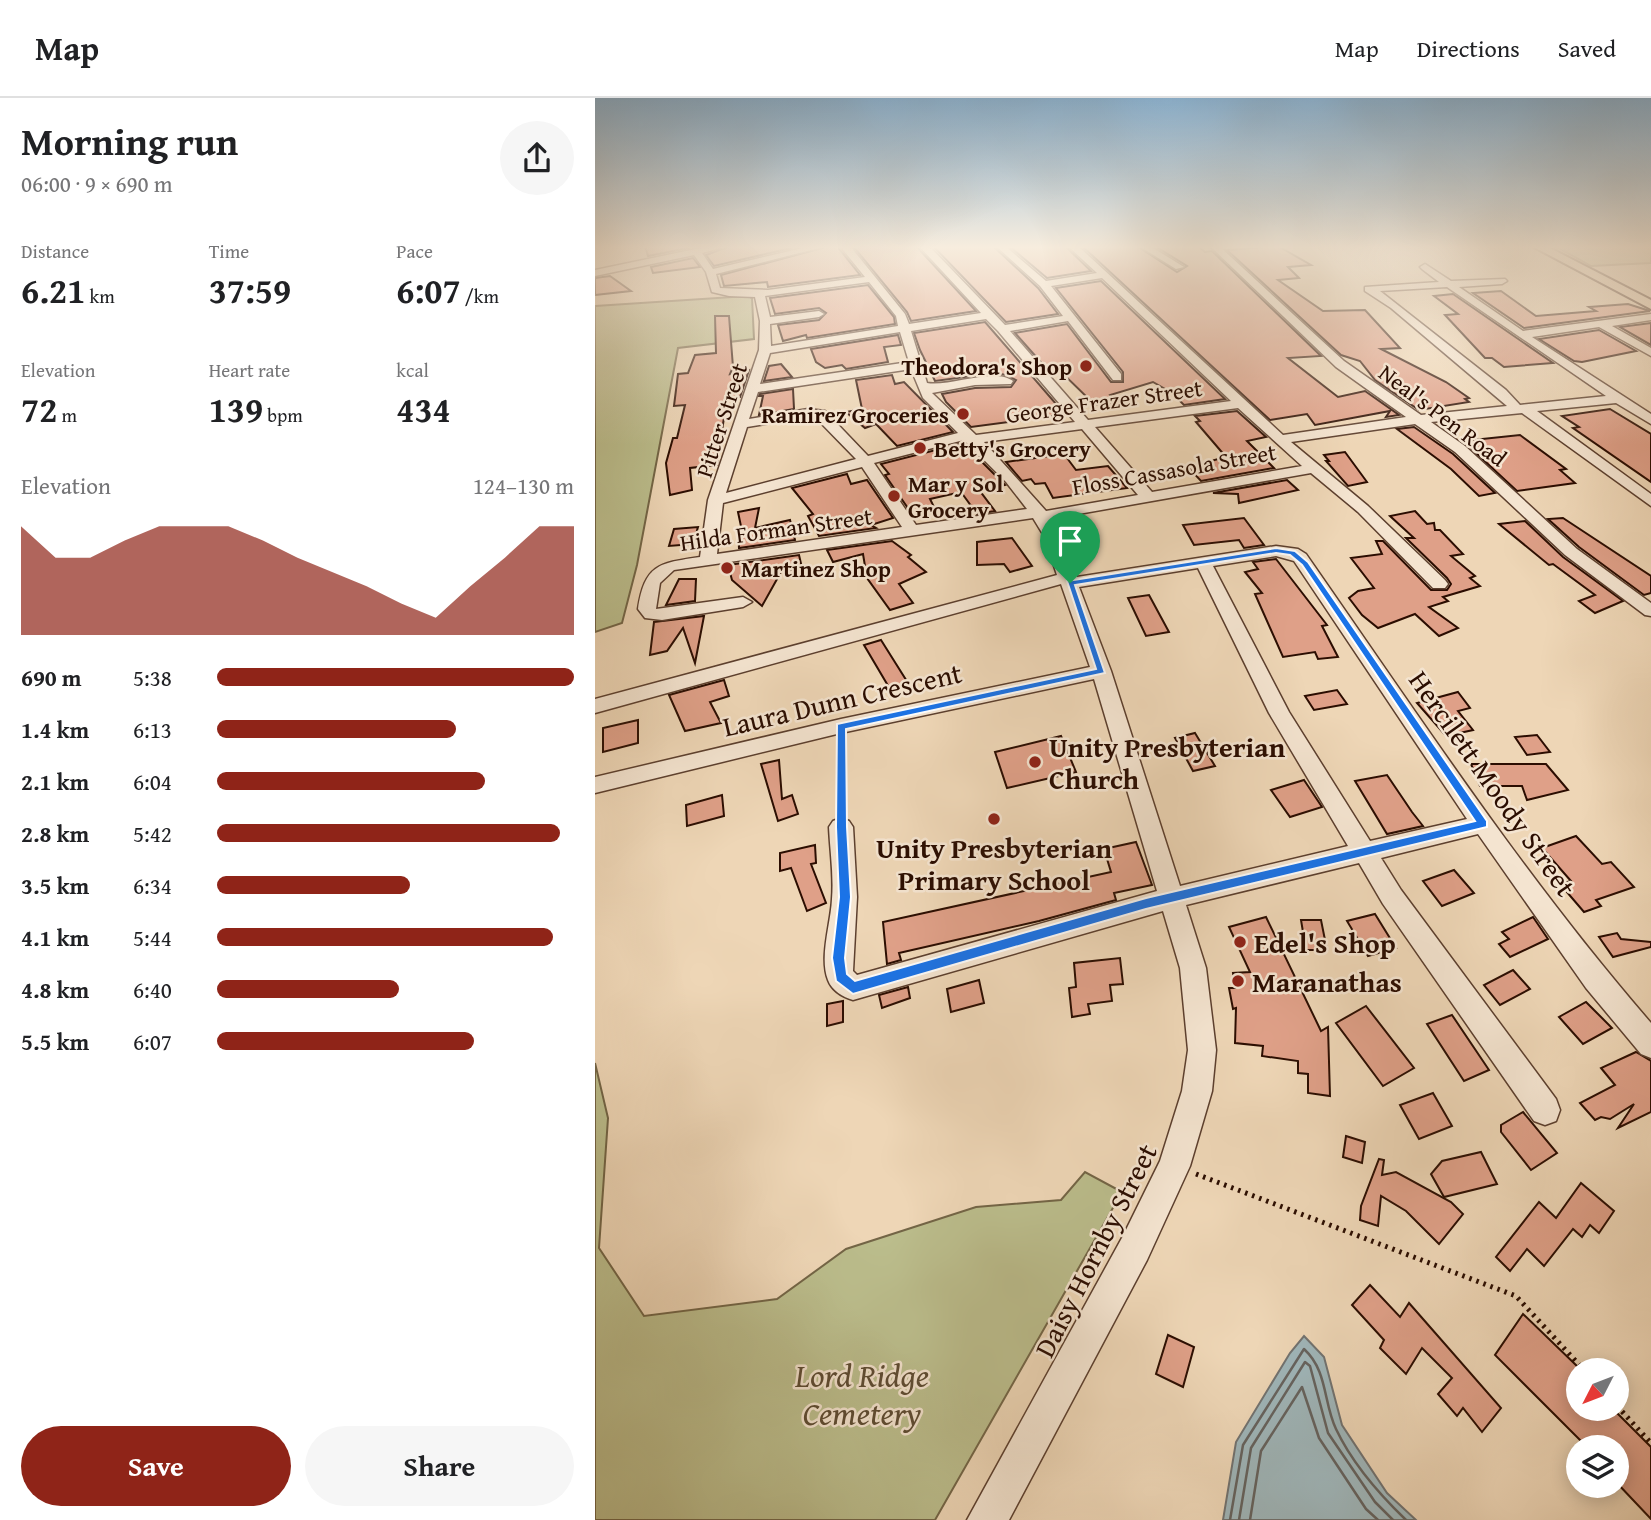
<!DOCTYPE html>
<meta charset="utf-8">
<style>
body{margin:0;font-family:"Gentium Book Plus",serif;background:#f6f6f6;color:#202124;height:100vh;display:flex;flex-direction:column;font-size:26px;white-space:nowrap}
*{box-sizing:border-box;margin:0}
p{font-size:23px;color:#757577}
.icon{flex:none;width:38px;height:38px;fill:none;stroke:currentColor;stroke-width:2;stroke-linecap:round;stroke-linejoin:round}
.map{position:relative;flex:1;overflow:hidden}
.details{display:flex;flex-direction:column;background:#fff;width:595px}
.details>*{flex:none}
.needle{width:46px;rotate:228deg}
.tools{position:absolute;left:971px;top:1260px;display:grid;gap:14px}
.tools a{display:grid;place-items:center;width:63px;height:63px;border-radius:50%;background:#fff;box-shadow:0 4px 18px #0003;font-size:35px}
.pin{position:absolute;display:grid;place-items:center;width:60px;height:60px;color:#fff;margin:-72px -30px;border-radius:50% 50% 50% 0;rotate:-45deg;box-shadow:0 0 7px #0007}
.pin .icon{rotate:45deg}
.round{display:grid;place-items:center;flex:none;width:74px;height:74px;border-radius:37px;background:#f6f6f6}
.head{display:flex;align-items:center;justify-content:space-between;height:119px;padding:0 21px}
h1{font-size:38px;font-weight:800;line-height:52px}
.figures{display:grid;grid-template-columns:repeat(3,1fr);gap:10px;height:119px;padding:7px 21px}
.figures div{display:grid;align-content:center}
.figures b{font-size:35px;font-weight:800}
.figures small{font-size:19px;font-weight:400}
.figures p{font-size:19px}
.chart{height:196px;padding:14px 21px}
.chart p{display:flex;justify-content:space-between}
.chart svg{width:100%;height:126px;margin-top:7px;fill:#8f2418;opacity:.7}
.action{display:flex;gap:14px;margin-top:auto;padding:14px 21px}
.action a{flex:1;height:80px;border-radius:42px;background:#8f2418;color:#fff;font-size:28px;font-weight:800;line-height:80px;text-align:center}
.action a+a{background:#f6f6f6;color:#202124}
ul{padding:0 21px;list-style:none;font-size:23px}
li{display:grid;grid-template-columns:112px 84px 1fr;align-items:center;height:52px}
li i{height:18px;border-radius:9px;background:#8f2418}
header{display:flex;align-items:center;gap:42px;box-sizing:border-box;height:98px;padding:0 35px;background:#fff;border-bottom:2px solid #e0e0e0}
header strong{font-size:33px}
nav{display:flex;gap:38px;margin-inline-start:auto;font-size:24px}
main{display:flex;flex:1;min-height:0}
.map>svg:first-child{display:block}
.green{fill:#bbbd8c;stroke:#736546;stroke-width:2}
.water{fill:#9fb6ba;stroke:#717270;stroke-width:2}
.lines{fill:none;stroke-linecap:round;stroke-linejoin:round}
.shore{stroke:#65625e;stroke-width:2.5}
.building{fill:#dfa088;stroke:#2b0d01;stroke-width:2}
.minor-casing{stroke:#5c3f2e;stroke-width:3}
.major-casing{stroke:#2b0d01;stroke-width:4}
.path-far1{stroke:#2b0d01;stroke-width:3.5;stroke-dasharray:2 3.5;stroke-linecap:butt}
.path{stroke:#2b0d01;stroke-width:5;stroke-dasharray:2.5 5;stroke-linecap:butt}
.minor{fill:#f4e4d0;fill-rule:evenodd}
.major{fill:#eed6b6;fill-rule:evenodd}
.route{fill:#1a73e8;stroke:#fff;stroke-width:2;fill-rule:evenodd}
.poi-dot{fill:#8f2418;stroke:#f4e4d0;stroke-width:2.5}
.labels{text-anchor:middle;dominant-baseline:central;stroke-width:5;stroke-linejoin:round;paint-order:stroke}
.far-poi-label{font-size:23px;font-weight:bold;fill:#2b0d01;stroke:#f4e4d0;text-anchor:start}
.far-street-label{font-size:23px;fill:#2b0d01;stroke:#f4e4d0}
.street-label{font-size:28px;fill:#2b0d01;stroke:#f4e4d0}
.poi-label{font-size:28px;font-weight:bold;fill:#2b0d01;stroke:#f4e4d0;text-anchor:start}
.near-park-label{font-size:33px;font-style:italic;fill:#5d4b32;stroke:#f4e4d0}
</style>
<header>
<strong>Map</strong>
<nav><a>Map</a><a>Directions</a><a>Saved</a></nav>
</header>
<main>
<section class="details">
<div class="head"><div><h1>Morning run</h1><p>06:00 · 9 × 690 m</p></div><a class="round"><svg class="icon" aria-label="share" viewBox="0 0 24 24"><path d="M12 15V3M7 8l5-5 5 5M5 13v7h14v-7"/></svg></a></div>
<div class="figures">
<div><p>Distance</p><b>6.21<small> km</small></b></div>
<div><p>Time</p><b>37:59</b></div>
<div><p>Pace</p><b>6:07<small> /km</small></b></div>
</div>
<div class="figures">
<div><p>Elevation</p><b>72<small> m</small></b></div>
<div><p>Heart rate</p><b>139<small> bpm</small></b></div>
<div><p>kcal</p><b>434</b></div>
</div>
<div class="chart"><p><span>Elevation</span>124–130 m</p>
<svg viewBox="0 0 160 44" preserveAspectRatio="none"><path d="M0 44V6L10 17L20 17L30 11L40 6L50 6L60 6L70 11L80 17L90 22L100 27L110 33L120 38L130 27L140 17L150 6L160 6V44z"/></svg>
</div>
<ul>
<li><b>690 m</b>5:38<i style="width:100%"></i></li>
<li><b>1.4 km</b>6:13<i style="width:67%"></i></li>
<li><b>2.1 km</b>6:04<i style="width:75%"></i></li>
<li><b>2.8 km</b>5:42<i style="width:96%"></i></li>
<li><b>3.5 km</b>6:34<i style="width:54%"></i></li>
<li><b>4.1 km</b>5:44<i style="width:94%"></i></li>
<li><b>4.8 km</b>6:40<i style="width:51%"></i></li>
<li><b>5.5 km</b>6:07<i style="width:72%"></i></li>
</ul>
<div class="action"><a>Save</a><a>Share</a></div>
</section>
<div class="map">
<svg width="1056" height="1422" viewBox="0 0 1056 1422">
<rect width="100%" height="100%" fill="#eed6b6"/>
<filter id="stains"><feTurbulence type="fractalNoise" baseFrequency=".00286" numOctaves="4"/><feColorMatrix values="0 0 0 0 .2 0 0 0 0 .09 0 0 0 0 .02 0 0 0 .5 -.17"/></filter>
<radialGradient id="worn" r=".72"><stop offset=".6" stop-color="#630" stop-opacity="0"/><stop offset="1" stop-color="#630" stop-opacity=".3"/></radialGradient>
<g class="green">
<path d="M960 148H1056V165L996 168Z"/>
<path d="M153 198 157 200 159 241 83 250 42 467 27 525 0 534V208Z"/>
<path d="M0 965 13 1020 4 1150 49 1218 182 1201 251 1151 381 1109 466 1102 490 1074 527 1094 340 1422H0Z"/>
</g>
<path class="water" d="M709 1238 729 1259 747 1327 792 1395 821 1422H628L641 1344 695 1255Z"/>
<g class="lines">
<g class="shore">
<path d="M635 1422 648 1347 709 1251C733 1273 728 1304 741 1331 757 1365 784 1396 811 1422"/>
<path d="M644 1422 656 1350 710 1264 715 1268 733 1335 780 1404 798 1422"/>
<path d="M655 1422 666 1353 707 1289 724 1340 771 1411 783 1422"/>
</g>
</g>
<g class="building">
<path d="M50 148H103L53 158Z"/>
<path d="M135 148H205L119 168 111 157Z"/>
<path d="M235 148H242L265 177 173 189 172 184 129 188 126 177Z"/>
<path d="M258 148H321L381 213 316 223 312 214Z"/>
<path d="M338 148H398L443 190 463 216 411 224Z"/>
<path d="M414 148H470L496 173 452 180Z"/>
<path d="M487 148H542L582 174 592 168 560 148 604 149 610 154 617 153 726 258 693 260 743 299 770 293 804 317 791 319 795 313 720 327 712 316 675 322Z"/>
<path d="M683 148 716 167 693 169 704 180 683 182 728 213 770 212 805 250 786 251 851 284 874 300 870 301 874 304 824 312 780 282 765 263 746 257 632 152Z"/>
<path d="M98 160 105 169 58 175 56 169Z"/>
<path d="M15 178 36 193 0 197V180Z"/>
<path d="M506 183 630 301 589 307 577 295 558 284 515 297 520 305 500 307 457 265 451 270 420 235 472 226 516 284H528V274L461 190Z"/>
<path d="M273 187 299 219 300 226 212 240 211 237 188 243 183 227 224 222 231 215 224 210 180 216 175 200Z"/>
<path d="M906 193 941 218 1001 213 994 209 1033 206 1055 213 929 230 878 195Z"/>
<path d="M858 196 958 265 909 269 897 260H890L850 217 863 216 839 198Z"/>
<path d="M120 218H134L138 269 135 276 154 272 145 299H132L122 367 95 370 97 392 75 397 71 365 78 340H82L90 307 79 308 83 276 93 275 100 257 121 255Z"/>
<path d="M390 224 468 314 464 315 466 317 376 329 351 304 347 296 380 290 416 289 421 282 411 277 400 275 340 283 325 252 319 235Z"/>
<path d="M1056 225V247L1025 229Z"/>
<path d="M1004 232 1041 253 987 264 979 263 944 241Z"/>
<path d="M303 237 306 247 289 249 293 264 251 271 247 267 230 270 221 264 216 251Z"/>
<path d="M186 266 197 279 169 283 174 268Z"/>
<path d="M297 277 300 286 309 284 358 334 302 348 281 326 270 330 251 314 267 311 261 282Z"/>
<path d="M198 291 199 311 164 317 168 298H164L165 296Z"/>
<path d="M1015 311 1056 336V384L978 330 984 329 967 318Z"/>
<path d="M642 313 671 339 652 343 679 370 606 383 593 369 631 359 601 324 605 323 600 318Z"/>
<path d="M819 329 858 356 900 395 884 398 856 371 802 331Z"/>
<path d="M925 337 971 371 965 372 980 385 922 393 868 343Z"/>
<path d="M368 345 410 387 385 393 400 413 382 416 366 394 335 401 340 411 317 416 290 377 294 376 286 366Z"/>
<path d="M750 354 772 384 753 388 731 363H734L729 357Z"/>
<path d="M469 356 481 372 513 368 532 390 458 400 450 385 440 386 436 381 427 383 411 364Z"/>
<path d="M252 376 256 386 272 382 298 420 276 427 281 430 224 438 213 418 218 416 197 390Z"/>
<path d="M692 382 703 392 644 405 643 396 618 395Z"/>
<path d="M164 410 160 430 195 422 200 442 144 450 143 433H147L143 414Z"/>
<path d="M820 413 832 426 839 425 840 432H845L868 456 856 458 880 478 875 480 885 488 848 499 853 503 834 509 863 530 844 538 820 516 783 530 767 517 754 500 763 493 779 490 756 460 787 456 781 443H788L836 492H852L856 486 852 480 811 440H819L795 418Z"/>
<path d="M649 420 669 447 649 450 644 442 599 447 588 427Z"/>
<path d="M968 420 1056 478V495L1049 497 984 449 953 421Z"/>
<path d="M930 423 968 459 1028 503 1000 515 984 503 1000 497 958 466 954 467 904 426Z"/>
<path d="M103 429 98 446 74 448 79 431Z"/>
<path d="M417 440 437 468 415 474 409 466 382 467V444Z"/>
<path d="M297 443 316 457 313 459 331 474 304 486 318 505 295 512 272 480 268 456 238 464 232 452Z"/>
<path d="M204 457 207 470 186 474 167 508 137 482 133 467Z"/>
<path d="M681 461 732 527 727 528 743 559 723 561 720 554 688 559 660 496 667 495 650 474 663 471 658 464Z"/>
<path d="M84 481H101L100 503 71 507Z"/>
<path d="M554 497 574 534 551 538 533 500Z"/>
<path d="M109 518 100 565 88 530 72 553 55 557 59 524Z"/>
<path d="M286 542 313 585 295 591 269 547Z"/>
<path d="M129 582 134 598 115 604 126 625 90 633 74 597Z"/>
<path d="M742 592 752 606 719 612 710 598Z"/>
<path d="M863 594 875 610 863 613 878 632 851 638 822 605Z"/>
<path d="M43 622V645L8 654V630Z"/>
<path d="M600 635 620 668 598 673 580 640Z"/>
<path d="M942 637 955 654 932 657 920 639Z"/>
<path d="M466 638 481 674 412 690 400 654Z"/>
<path d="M184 662 187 701 197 697 203 716 183 723 166 666Z"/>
<path d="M876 666H951L973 692 932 702 927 688H885Z"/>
<path d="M792 677 817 714 828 728 792 736 760 683Z"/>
<path d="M709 682 727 709 695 719 676 692Z"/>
<path d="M127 697 129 718 92 728 91 707Z"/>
<path d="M981 738 1007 766 1016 764 1039 789 1001 802 1006 808 989 814 965 786 976 783 947 750Z"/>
<path d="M541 744 557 787 519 795 521 802 444 823 304 855 306 862 292 866 288 824 516 774 509 751Z"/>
<path d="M220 747 221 765 216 766 231 805 212 813 196 770 185 773V755Z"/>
<path d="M859 772 879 795 847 808 828 783Z"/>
<path d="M780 816 801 850 773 858 752 823Z"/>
<path d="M671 819 726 933 733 929 735 998 713 995V976L703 975V963L667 958 668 948 640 945 641 910 638 911 634 890H640L638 875 655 874 634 829Z"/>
<path d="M938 819 953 841 915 859 904 846 914 841 907 834Z"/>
<path d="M706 822H726L732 852H711Z"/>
<path d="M1022 835 1026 841 1056 844V849L1018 859 1004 839Z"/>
<path d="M525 860 528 886 515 887 517 903 493 906 495 916 477 919 474 890 481 889 479 865Z"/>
<path d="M918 872 935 891 905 907 889 887Z"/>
<path d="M384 882 389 905 356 914 352 891Z"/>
<path d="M313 889 315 900 287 910 284 897Z"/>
<path d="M248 903V924L232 928V906Z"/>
<path d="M991 904 1017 930 988 946 964 919Z"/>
<path d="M771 908 819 970 788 988 741 925Z"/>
<path d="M857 917 894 972 869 983 832 926Z"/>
<path d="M1041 954 1056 963V1014L1023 1030 1039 1006 1015 1021 1006 1019 1000 1022 985 1005 1020 987 1006 970Z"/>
<path d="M838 995 857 1028 824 1041 805 1007Z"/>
<path d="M928 1014 962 1055 936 1072 906 1034V1027Z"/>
<path d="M751 1038 770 1044 767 1065 748 1059Z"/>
<path d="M886 1054 902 1086 849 1099 836 1076 847 1063Z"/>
<path d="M784 1061 789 1062 787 1077 801 1074 856 1104 868 1116 844 1146 811 1113 786 1098 783 1128 765 1122 766 1108Z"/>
<path d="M986 1085 1019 1113 1004 1135 995 1127 987 1139 978 1131 949 1168 932 1151 915 1173 901 1159 944 1104 961 1120Z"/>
<path d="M775 1187 805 1219 814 1205 906 1310 887 1334 868 1310 862 1318 843 1296 857 1280 827 1250 811 1276 785 1250 789 1242 757 1207Z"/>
<path d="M928 1216 984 1270V1311H1018L1056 1349V1421L1022 1385V1349H992L900 1257Z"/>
<path d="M573 1237 599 1249 588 1289 561 1276Z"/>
</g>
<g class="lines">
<defs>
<g id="minor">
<path d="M115 148H132L107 155 118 171 216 148H232L121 176 125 190 173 192 270 179 245 148H255L310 216 314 226 386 215 324 148H334L410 227 468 218 445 188 401 148H410L451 183 502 175 473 148H483L688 337 811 319 741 269 615 148H624L749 263 826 317 912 308 796 210 770 193V189L844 184 827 171 825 169 830 166 856 183 910 181 912 183 907 186 864 189 928 233 1056 216V222L1017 228 1056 250V258L1004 229 937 239 1056 316V326L1021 305 942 313 1056 396V408L927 315 836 324 870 348 982 451 1056 505V518L1050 517 970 457 860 354 820 326 696 344 773 408 850 482 853 486 850 490H838L763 414 716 375 455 421 465 438 482 479 681 448 703 451 711 456C822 615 929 779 1056 925V960L1046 956 991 890 883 736 786 760 806 792 961 1001 965 1012 961 1023 950 1027 939 1023 788 806 764 765 591 807 611 870 621 952 617 993 595 1068 552 1162 414 1422H372L528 1138 565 1063 587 993 593 952 585 870 568 813 258 902C248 899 237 893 233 882 224 859 236 825 237 801 239 777 235 753 234 729L238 723 246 720 254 723 258 729 262 799 258 873 262 877 562 793 499 581 246 635 0 695V679L246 621 495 569 466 486 0 615V601L462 477 449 438 438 420 79 472 65 485 61 511 148 499 157 504 148 509 67 522 50 520 43 511C50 466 64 465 105 459L113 402 164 252 165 223 160 199 134 198 117 194 111 174 99 157 0 178V172ZM507 180 636 303 493 322 415 233 473 223 518 282H526V276L456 188ZM274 184 301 218 303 228 176 248 175 226 224 219 229 216 224 213 175 219 170 198ZM852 189 1011 298 925 307 911 292 785 193ZM391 221 403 233 480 324 381 337 337 295 380 287 416 286 418 283C399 269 354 289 332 285L316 233ZM305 234 314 264 165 286 175 255ZM316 271 328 300 363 335 273 358 230 313 213 311 154 321 163 294ZM643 310 707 368 557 394 500 329ZM213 319 221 320 261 361 131 395 152 329ZM487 331 543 397 451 413 389 344ZM369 342 411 384 432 411 321 427 279 365ZM267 369 307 429 122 456 128 405ZM681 458 699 463 872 721 775 743 694 614 618 468ZM603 470 674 615 753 748 585 788 516 573 484 489Z"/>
<path d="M544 148H555L589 169 581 171Z"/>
</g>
<path id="major" d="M937 148H951L1056 202V211Z"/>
</defs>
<use href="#minor" class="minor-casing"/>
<use href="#major" class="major-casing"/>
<path class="path-far1" d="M246 644V710"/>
<g class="path">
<path d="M601 1076 921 1198 989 1272"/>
<path d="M1022 1308 1056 1345"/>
</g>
<use href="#minor" class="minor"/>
<use href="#major" class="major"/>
</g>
<linearGradient id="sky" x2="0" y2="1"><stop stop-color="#8bb5d6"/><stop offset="0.43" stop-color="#f7edde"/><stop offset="1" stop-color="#f7edde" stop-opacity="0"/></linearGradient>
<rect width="1056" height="347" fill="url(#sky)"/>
<path class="route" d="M681 450 700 453 713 464 892 723V729L551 811 258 896 241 883 237 860 244 799 241 729 242 626 501 571 472 483ZM681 455 695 457 707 467 880 723 551 800 260 883 252 876 250 860 256 799 252 729 251 631 510 575 480 487Z"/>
<g class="poi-dot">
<circle cx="491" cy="268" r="7"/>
<circle cx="368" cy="316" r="7"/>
<circle cx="325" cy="350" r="7"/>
<circle cx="299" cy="398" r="7"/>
<circle cx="132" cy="470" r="7"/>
<circle cx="440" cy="664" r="7"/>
<circle cx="399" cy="721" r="7"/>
<circle cx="645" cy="844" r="7"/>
<circle cx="643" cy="883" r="7"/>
</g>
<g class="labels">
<g class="far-poi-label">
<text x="477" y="268" text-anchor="end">Theodora's Shop</text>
<text x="354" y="316" text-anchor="end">Ramirez Groceries</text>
<text x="339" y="350">Betty's Grocery</text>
<text x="313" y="385">Mar y Sol<tspan x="313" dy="26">Grocery</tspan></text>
<text x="146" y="470">Martinez Shop</text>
</g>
<g class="far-street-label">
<text transform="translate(509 303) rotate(-8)">George Frazer Street</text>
<text transform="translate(848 317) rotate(37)">Neal's Pen Road</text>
<text transform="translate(126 322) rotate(-72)">Pitter Street</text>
<text transform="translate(579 371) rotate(-10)">Floss Cassasola Street</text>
<text transform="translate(181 431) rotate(-8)">Hilda Forman Street</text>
</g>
<g class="street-label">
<text transform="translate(247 601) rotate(-13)">Laura Dunn Crescent</text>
<text transform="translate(898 685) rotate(55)">Hercilett Moody Street</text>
<text transform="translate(500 1152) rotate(-63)">Daisy Hornby Street</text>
</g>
<g class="poi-label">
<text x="454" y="648">Unity Presbyterian<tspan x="454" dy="32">Church</tspan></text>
<text x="399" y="749" text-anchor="middle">Unity Presbyterian<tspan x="399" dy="32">Primary School</tspan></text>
<text x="659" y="844">Edel's Shop</text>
<text x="657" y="883">Maranathas</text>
</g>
<g class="near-park-label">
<text x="267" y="1277">Lord Ridge<tspan x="267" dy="38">Cemetery</tspan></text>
</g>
</g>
<rect width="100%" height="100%" filter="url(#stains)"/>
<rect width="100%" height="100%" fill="url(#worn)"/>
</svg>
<div class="tools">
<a><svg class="needle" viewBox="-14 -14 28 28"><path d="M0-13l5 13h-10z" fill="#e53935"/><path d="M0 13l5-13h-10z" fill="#757577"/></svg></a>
<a><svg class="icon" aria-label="layers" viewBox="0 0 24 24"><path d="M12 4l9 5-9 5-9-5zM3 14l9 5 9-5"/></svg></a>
</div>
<div class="pin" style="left:475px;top:485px;background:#1e9e55"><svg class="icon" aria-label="arrive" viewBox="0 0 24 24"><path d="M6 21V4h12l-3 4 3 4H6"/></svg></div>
</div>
</main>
